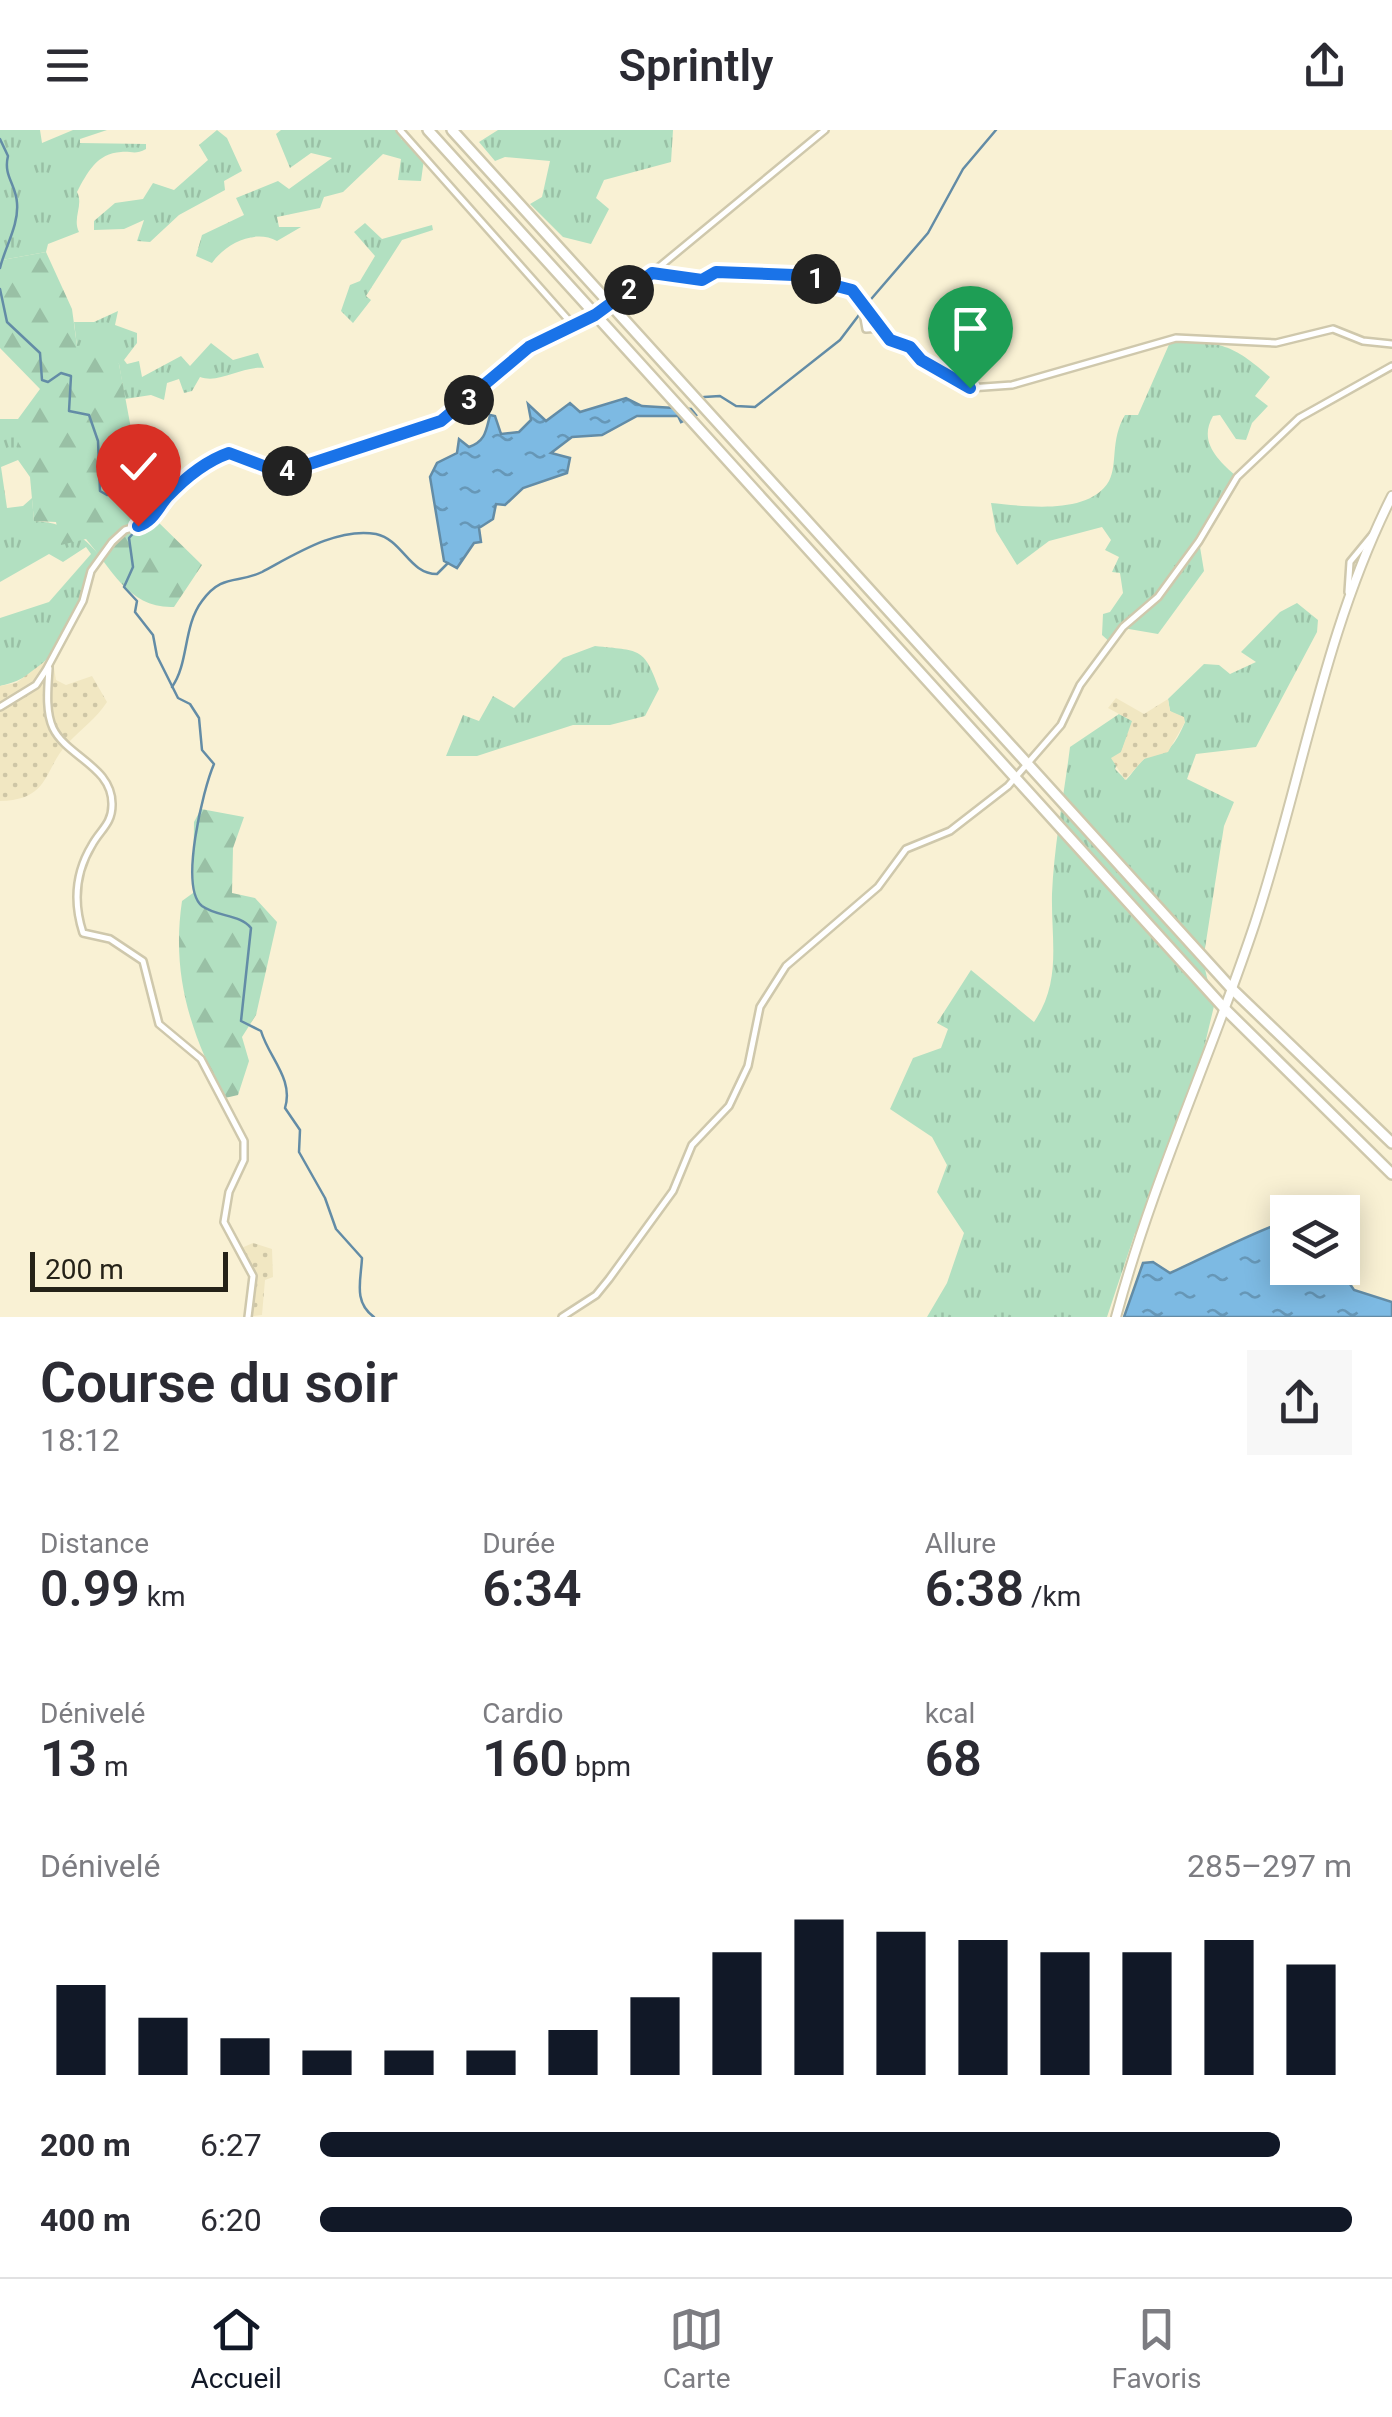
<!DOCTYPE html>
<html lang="fr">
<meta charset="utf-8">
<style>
body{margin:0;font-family:Roboto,sans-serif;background:#f7f7f7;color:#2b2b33;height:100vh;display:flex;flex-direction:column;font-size:38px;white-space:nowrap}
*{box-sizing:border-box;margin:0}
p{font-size:32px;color:#7c7c81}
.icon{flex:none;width:55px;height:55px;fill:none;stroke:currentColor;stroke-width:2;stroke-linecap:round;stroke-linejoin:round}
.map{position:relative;height:1187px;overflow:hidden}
.drawer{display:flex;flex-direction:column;background:#fff;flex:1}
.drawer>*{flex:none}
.controls{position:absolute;left:1270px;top:1065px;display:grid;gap:20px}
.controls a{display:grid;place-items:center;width:90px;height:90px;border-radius:0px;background:#fff;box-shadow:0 5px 25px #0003;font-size:50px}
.scale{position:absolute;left:30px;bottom:25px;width:198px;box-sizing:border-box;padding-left:10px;border:5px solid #252218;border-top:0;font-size:28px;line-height:35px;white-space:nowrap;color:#252218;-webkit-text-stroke:8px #f9f1d4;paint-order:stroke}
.pin{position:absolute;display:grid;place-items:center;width:85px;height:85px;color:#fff;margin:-102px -42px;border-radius:50% 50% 50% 0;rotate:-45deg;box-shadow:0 0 10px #0007}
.pin .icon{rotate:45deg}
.km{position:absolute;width:50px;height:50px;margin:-25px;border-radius:50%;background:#222;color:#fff;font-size:28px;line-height:50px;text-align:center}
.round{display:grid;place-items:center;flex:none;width:105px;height:105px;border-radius:0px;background:#f7f7f7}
.headline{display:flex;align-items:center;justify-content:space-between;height:170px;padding:0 40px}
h1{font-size:55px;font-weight:600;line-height:75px}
.figures{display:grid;grid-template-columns:repeat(3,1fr);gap:15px;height:170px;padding:10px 40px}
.figures div{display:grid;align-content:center}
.figures b{font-size:50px;font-weight:600}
.figures small{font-size:28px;font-weight:400}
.figures p{font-size:28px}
.chart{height:280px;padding:20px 40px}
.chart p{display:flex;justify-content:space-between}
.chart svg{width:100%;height:180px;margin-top:10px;stroke:#111827;stroke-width:6}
ul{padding:0 40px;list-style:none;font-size:32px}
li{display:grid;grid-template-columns:160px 120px 1fr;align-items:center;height:75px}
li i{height:25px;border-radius:12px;background:#111827}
header{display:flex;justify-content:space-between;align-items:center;height:130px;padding:0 40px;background:#fff;font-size:45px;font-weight:600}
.tabs{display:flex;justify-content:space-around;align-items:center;height:140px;border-top:2px solid #e1e1e2;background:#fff;font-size:28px;color:#7c7c81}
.tabs a{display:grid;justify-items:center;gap:5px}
.tabs .current{color:#111827}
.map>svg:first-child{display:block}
.grass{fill:url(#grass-tufts)}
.forest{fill:url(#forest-firs)}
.sand{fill:url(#sand-dots)}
.water{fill:url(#water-ripples);stroke:#638ca6;stroke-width:2.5}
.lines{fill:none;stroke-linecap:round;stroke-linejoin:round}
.stream{stroke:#638ca6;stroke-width:2.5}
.street-casing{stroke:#cfc8ac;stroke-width:10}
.secondary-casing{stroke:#cfc8ac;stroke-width:12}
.highway-casing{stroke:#cfc8ac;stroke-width:14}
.street{stroke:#fff;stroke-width:5}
.secondary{stroke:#fff;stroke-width:8}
.highway{stroke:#fff;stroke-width:9}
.route-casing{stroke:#fff;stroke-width:20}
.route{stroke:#1a73e8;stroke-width:12}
</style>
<header><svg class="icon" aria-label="menu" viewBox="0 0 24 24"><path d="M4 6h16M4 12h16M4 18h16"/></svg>Sprintly<svg class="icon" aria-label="share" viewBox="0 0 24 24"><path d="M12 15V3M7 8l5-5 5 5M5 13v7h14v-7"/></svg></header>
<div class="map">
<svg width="1392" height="1187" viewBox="0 0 1392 1187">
<defs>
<pattern id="grass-tufts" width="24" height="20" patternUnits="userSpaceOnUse" patternTransform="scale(2.5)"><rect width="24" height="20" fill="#b2e0c1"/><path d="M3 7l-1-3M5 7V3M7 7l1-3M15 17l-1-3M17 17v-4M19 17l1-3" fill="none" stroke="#99c0a5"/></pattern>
<pattern id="forest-firs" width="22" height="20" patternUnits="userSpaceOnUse" patternTransform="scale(2.5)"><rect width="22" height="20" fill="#b2e0c1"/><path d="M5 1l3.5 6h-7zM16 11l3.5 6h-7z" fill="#99c0a5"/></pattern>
<pattern id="sand-dots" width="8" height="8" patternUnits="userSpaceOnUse" patternTransform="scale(2.5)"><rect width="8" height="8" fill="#f1e7c2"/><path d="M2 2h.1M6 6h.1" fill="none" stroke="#cec6a6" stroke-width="1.8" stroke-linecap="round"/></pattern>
<pattern id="water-ripples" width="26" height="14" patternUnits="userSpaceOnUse" patternTransform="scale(2.5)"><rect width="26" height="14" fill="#7dbae3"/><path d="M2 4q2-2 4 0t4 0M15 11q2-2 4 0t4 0" fill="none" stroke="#6697b7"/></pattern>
</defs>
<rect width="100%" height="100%" fill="#f9f1d4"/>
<g class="grass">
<path d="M0 0H40L42 13 73 0H107L80 9V13L146 14V19C135 25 132 21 121 22 97 23 87 43 77 62 84 75 72 88 79 102L48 114 46 122 2 130 0 138Z"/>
<path d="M217 0 227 8 242 41 224 51 225 60 179 85 150 112 137 111 144 90 124 99 94 100V91L115 73 143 69 153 53 174 60 208 30 199 15Z"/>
<path d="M281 0H395L402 10H413L415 24 424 29 421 51 398 50 401 29 383 24 343 62 324 67 320 78 277 87 279 97H301L277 111C255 99 226 113 212 133L196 126 202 105 244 85 236 68 278 51 289 59 332 28 311 23 290 38 276 4Z"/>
<path d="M498 0H673L671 32 604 50 596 68 609 79 591 114 563 107 530 74 542 67 550 31 505 27 495 31 479 12Z"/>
<path d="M365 93 382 109 432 95 433 100 402 110 366 166 371 170 353 193 341 181 350 155 360 151 375 126 354 102Z"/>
<path d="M118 181 115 195 137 203V213L124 230 127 234 139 231 142 247 181 226 190 236 211 213 233 230 258 223 264 238C242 236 220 254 200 247L192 261 184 263 179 249 167 253 164 270 151 265 125 269 119 234 77 216 74 192H94Z"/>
<path d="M1171 210C1222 213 1231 213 1270 247L1255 266 1268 276 1252 293 1246 310 1236 309 1220 285 1213 286C1198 312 1218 330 1237 347L1199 411 1204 441 1158 504 1123 498 1111 513 1102 505 1103 484 1110 482 1123 463 1120 443 1112 442 1119 427 1105 420 1111 410 1102 397 1049 411 1017 435 996 401 991 373C1023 376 1089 386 1109 351 1118 334 1110 310 1125 285H1138Z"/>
<path d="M0 289H18V330L1 337 7 378 23 376 32 368 34 391C63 392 82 404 101 427 70 474 67 542 0 556V488L49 472 91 424 86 417 63 432 49 424 0 452Z"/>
<path d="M1297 473 1318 490 1317 502 1256 617 1196 624 1187 649 1234 672 1224 696 1203 831 1214 876 1194 960 1139 1103H1135L1107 1187H927L947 1153 964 1103 937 1062 947 1035 932 1007 890 979 913 928 941 918 948 899 937 893 971 840 1034 892C1062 851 1051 811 1052 764 1054 715 1064 665 1070 617L1119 584 1133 591 1115 639 1126 650C1132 644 1137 635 1143 630 1164 612 1167 634 1185 592L1170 581 1168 569 1204 534 1219 535 1230 544 1256 532 1241 522 1280 482Z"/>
<path d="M595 516C639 521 644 516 659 559L645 586 610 595H573L477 626H446L463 585 479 591 493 566 514 578 563 528Z"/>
</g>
<g class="forest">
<path d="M46 122 72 179 77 216 102 213 119 234 132 304 159 348 180 356 153 387 202 435 174 477C129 479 111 438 86 409L61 415 56 392 34 391 30 347 18 330V289L40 259 0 218V138L2 130Z"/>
<path d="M201 679 244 687 233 718 232 763 255 768 277 792 256 885 242 907 249 931 238 965 225 968C191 905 171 845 182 771L193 763 194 692Z"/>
</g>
<g class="sand">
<path d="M52 526 56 550 66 555 92 546 107 572C96 589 82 598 68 613 43 639 51 670 0 671V556L16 553Z"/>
<path d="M1116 568 1144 584 1168 569 1170 581 1184 587 1185 592 1168 622 1144 629 1125 650 1111 628 1121 622 1132 591 1108 578Z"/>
<path d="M253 1113 272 1119 273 1147 265 1150 262 1185 247 1187 251 1143 239 1119Z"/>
</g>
<g class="water">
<path d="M626 268 642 276 691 279 696 285 681 292 678 286H637L602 305 572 307 551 323 570 328 567 343 523 358 505 375 496 374 493 389 479 398 481 412 474 413 457 438 444 431 430 347 437 333 457 323 459 309 469 317C486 311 486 300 490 285L495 286 501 304 519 302 531 290 528 274 546 291 570 273 580 282Z"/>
<path d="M1278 1094H1287L1288 1138H1339L1354 1160 1392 1172V1187H1124L1143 1133 1153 1132 1170 1143C1206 1127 1241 1108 1278 1094Z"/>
</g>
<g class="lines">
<g class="stream">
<path d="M0 9 8 26C3 46 16 54 17 73 19 95 5 117 0 138"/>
<path d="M0 159 7 192 40 223 42 250 48 252 61 243 71 246 69 281 89 285 98 311 100 361 107 365 133 361 138 365 137 399 129 408 133 437 124 457 137 471 135 482 153 505 157 526 178 568 190 574 199 588 202 620 214 634C203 659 179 758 202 776 217 787 240 784 251 798L241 891 261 901C269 928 294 949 285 978L300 1000 299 1022 325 1068 336 1099 362 1128C361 1150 353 1172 374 1187"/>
<path d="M866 175 928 103 963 39 996 0"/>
<path d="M704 267 720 266 736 276 755 277 840 210 862 181"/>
<path d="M172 557C189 533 183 496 202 471 222 443 238 454 262 442 294 425 337 397 376 404 403 410 409 444 437 444L448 433"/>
</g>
<defs>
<g id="street">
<path d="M400 0 573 195"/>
<path d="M652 143 702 149 716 142 738 141 794 145 852 160 891 210 910 217 921 230 970 258 1012 255 1176 208 1276 213 1333 199 1363 211 1392 214"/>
<path d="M861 171 866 199 881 198"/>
<path d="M1348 462 1350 432 1373 404"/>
<path d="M49 538C48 556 45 581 53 598 67 627 113 637 112 675 112 694 100 700 92 715 75 743 73 772 83 803L110 809 143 831 159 894 201 929 244 1011V1030L229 1062 224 1092 253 1146 248 1187"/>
<path d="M0 577 36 555 46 540 83 471 91 441 112 412 125 400 148 393 169 366 215 328 229 323 282 343 441 291 529 217 595 185 647 147 825 0"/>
<path d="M562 1187 596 1165 609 1149 673 1061 692 1015 729 976 748 936 760 877 786 836 878 757 906 719 950 701 1008 656 1061 595 1080 555 1123 497 1158 467 1199 411 1237 347 1299 288 1392 236"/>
</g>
<path id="secondary" d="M1116 1187C1152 1052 1211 926 1255 793 1302 650 1324 501 1392 366"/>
<g id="highway">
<path d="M428 0 1225 879 1392 1044"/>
<path d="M452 0 1232 859 1392 1013"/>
</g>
</defs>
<use href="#street" class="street-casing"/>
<use href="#secondary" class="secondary-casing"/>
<use href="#highway" class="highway-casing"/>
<use href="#street" class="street"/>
<use href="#secondary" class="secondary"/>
<use href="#highway" class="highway"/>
</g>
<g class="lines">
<defs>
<path id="route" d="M138 396C153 391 157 379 167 367 183 350 206 331 229 323L282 343 441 291 529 217 595 185 652 143 702 150 716 142 794 145 852 160 890 210 910 217 921 230 970 258"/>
</defs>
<use href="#route" class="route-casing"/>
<use href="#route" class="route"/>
</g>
</svg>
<div class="controls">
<a><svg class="icon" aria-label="layers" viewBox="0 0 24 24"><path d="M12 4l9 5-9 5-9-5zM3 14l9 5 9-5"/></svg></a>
</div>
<div class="scale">200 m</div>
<div class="pin" style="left:970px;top:258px;background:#1e9e55"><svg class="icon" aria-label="arrive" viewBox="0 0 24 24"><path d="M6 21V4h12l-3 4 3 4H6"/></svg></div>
<div class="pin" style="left:138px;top:396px;background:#d93025"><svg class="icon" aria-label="check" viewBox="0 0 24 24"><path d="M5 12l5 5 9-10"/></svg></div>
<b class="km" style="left:816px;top:149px">1</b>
<b class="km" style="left:629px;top:160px">2</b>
<b class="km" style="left:469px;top:270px">3</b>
<b class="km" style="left:287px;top:341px">4</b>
</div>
<section class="drawer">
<div class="headline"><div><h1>Course du soir</h1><p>18:12</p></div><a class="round"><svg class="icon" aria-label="share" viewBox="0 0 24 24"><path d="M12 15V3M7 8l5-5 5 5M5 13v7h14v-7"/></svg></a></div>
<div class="figures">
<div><p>Distance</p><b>0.99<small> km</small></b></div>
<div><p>Durée</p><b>6:34</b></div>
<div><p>Allure</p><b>6:38<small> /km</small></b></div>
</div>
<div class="figures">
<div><p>Dénivelé</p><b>13<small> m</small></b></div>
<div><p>Cardio</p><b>160<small> bpm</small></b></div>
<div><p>kcal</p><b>68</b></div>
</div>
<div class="chart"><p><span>Dénivelé</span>285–297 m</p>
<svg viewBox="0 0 160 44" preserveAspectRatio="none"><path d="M5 44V22M15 44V30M25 44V35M35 44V38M45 44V38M55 44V38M65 44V33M75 44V25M85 44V14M95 44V6M105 44V9M115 44V11M125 44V14M135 44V14M145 44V11M155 44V17"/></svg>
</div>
<ul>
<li><b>200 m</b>6:27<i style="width:93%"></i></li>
<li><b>400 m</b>6:20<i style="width:100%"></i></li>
</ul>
</section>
<nav class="tabs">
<a class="current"><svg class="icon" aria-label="home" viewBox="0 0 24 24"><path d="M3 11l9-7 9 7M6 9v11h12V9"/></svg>Accueil</a>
<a><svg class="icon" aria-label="map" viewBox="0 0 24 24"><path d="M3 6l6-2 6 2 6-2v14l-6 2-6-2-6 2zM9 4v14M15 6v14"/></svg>Carte</a>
<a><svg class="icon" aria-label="saved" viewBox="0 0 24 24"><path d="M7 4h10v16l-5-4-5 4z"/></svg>Favoris</a>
</nav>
